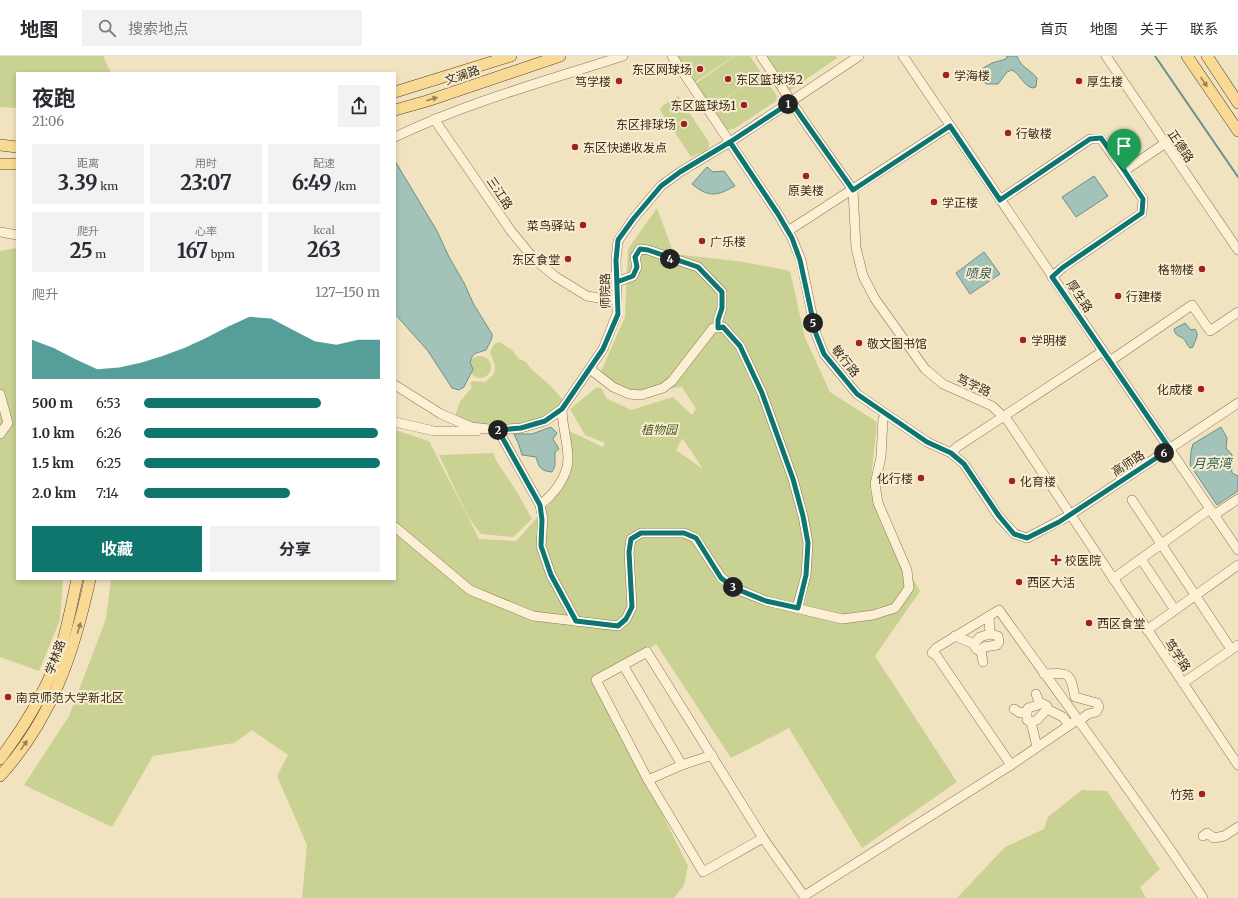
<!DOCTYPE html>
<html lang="zh">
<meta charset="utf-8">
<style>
body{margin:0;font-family:Merriweather,"Noto Sans SC",serif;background:#f2f2f3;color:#2b2b33;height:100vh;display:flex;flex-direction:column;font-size:15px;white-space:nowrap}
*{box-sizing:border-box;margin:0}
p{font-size:13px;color:#7c7c81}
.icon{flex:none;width:22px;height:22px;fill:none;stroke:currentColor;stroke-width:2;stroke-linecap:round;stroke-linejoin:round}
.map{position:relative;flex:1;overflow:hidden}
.drawer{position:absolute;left:16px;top:16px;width:380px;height:508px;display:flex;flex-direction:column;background:#fff;border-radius:0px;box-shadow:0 2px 6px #0003}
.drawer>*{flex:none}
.pin{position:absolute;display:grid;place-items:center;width:34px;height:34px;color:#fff;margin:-41px -17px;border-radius:50% 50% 50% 0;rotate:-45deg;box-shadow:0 0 4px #0007}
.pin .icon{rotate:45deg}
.km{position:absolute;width:20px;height:20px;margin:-10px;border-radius:50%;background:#222;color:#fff;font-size:11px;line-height:20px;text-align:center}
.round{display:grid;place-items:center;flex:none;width:42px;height:42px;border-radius:0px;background:#f2f2f3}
.head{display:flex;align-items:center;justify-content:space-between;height:68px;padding:0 16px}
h1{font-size:22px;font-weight:700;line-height:30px}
.figures{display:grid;grid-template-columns:repeat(3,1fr);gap:6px;height:68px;padding:4px 16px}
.figures div{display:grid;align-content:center;border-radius:0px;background:#f2f2f3;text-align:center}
.figures b{font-size:20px;font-weight:700}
.figures small{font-size:11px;font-weight:400}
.figures p{font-size:11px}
.chart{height:112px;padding:8px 16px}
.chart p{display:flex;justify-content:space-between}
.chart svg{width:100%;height:72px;margin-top:4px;fill:#0f766e;opacity:.7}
.action{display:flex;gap:8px;margin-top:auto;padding:8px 16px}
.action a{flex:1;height:46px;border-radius:0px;background:#0f766e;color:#fff;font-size:16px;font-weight:700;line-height:46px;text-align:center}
.action a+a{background:#f2f2f3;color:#2b2b33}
ul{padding:0 16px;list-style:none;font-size:13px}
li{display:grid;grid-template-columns:64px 48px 1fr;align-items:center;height:30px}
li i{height:10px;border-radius:5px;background:#0f766e}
header{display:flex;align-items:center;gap:24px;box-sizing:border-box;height:56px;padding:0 20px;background:#fff;border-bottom:1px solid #e1e1e2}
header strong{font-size:19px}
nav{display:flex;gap:22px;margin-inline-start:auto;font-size:14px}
.search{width:280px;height:36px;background:#f2f2f3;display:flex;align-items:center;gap:10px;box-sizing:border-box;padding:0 14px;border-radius:0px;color:#7c7c81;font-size:15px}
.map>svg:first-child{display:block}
.green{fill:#c9d193;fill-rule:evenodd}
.water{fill:#a3c3ba;stroke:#699289}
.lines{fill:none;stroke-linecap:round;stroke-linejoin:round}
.stream{stroke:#699289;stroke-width:2}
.minor-casing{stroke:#8c7456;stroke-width:10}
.major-casing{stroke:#5a412b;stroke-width:12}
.minor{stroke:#fcf0d4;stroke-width:9}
.major{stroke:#f8da94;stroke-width:11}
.oneway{fill:#9a8258}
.route-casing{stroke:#fff;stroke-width:8}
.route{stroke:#0f766e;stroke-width:5}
.poi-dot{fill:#a12121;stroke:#f8edd0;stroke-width:1.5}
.labels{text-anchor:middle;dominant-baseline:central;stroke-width:4;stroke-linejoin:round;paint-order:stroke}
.poi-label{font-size:12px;fill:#3b2b1c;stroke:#f8edd0;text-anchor:start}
.street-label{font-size:12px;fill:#3b2b1c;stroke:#f8edd0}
.park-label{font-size:12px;font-style:italic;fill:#4a5921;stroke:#f8edd0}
.water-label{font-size:13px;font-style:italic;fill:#2a5c59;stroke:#f8edd0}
</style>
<header>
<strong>地图</strong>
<div class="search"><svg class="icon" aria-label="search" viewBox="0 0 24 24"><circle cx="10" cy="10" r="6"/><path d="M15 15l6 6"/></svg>搜索地点</div>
<nav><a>首页</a><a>地图</a><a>关于</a><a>联系</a></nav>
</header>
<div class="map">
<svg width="1238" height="842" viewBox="0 0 1238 842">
<rect width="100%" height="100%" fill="#f2e3c0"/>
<g class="green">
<path d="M0 0H103L111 17H17V52L0 51Z"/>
<path d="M677 0H734L694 27Z"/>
<path d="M735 0H750L762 18 711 52 695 28Z"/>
<path d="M765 0H836L837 2 788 36Z"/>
<path d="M762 18 777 40 776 45 734 73 726 74 711 53Z"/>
<path d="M678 40 709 86V91L706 95 691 101 660 54 662 50Z"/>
<path d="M657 152 674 198 744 206 790 215 805 282 830 336 877 366 870 434 880 466 920 535 875 600 957 726 862 792 789 672 731 702 656 588 597 627 688 810 684 829 674 842H302L307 789 277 720 288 699 252 674 234 687 153 700 112 771 24 729 69 660 106 563 111 523H395V374L429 385 479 483 516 485 562 434 571 410 569 375 603 391 605 387 585 379 570 353 597 331 602 333 606 342 631 354 673 341 692 359 696 353 682 331 634 337 599 320 625 261 628 193ZM682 383H683L703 413 676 394Z"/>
<path d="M17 192V523H63L60 564 39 615 0 601V195Z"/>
<path d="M499 286 512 294 519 303 526 306 531 313 551 330 563 344C560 347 558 351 555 354 538 369 494 372 473 367 467 366 461 363 455 360L460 346 472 331 470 327 473 325 485 326 494 318 495 310 490 296 494 288Z"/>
<circle cx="480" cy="311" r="11"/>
<path d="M493 397 497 406 517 436 532 463 513 481 481 478 468 461 439 399Z"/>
<path d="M1082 734 1107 735 1160 813 1140 831 1146 842H957L1005 791 1044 773 1048 761Z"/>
</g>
<g class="water">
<path d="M1007 0H1017C1021 12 1030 13 1037 22L1036 31 1032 32C1023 29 1021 19 1012 14L1007 16 998 28H986L982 19 983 12 992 7 1006 3Z"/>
<path d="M395 105 437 175 449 201 464 227 474 249 492 278V282L486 294C476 298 473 295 470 307L473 313 464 331 459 334 452 332 428 295 395 258Z"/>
<path d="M707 111 713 116 724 115 735 130C717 140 709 142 692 128Z"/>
<path d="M1094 120 1108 140 1076 161 1062 141Z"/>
<path d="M984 196 1000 218 970 238 956 217Z"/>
<path d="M1185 267 1191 274 1195 273C1200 279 1195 284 1193 291L1190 292C1188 290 1187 288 1186 286 1183 279 1175 282 1174 273Z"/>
<path d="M551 371 557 377 553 383 559 393 555 396V410L552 416C540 415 539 411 536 401L522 399 519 389 514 378H532Z"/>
<path d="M1221 371 1227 382 1226 393C1237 399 1230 406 1232 417L1238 420V435L1217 449 1190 409 1191 395 1193 388Z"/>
</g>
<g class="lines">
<path class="stream" d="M1155 0 1238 121"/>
<defs>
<g id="minor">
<path d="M672 0 778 158 792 182 801 204 816 278 824 298 857 338 927 386 951 397 964 408 999 461 1015 478 1027 482 1070 459 1238 347"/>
<path d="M761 0 809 72 853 134 856 192 863 220 875 243 925 313 943 328 992 350 1008 365 1238 709"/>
<path d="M903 0 1238 494"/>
<path d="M1106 0 1238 194"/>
<path d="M434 63 511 175 534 203 556 221 587 240 617 245"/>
<path d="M395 81C468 46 546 25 623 0"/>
<path d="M1124 115 1173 82"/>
<path d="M1000 144 1090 83H1101L1143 143 1142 157 1062 212 1052 221"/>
<path d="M788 175 950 70"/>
<path d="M0 176 17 179"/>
<path d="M617 226 633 220 637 211 635 201 640 193 648 194 698 211 722 236V252L718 264V272"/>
<path d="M1110 305 1192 249 1210 275 1238 256"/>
<path d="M590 313 613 331 629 338 641 339 663 332 672 325 713 272 723 271 740 290 762 337 793 423 803 460 808 487 806 519 797 552"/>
<path d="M395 329 441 358 471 371 498 374 521 372 545 365 562 353 603 293 617 258 616 204 618 185 634 162 661 130 680 116 730 86 859 0"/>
<path d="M0 338 8 367 0 378"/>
<path d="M395 366 434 375H477"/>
<path d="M493 374H498L540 449 543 463 541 490 551 519 576 565"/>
<path d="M951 397 957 391 1103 295"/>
<path d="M1132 444 1231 593"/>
<path d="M540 449C553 439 568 421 568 403 568 386 562 370 562 353"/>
<path d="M1214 459 1238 443"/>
<path d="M395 471 470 534 533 560 618 570 626 563 632 551 629 496 631 483 641 477H684L695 482 721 521 734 532 766 545 842 563 873 559 895 552 909 532 907 514 878 447 875 428 881 401 883 363"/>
<path d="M1141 503 1175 554"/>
<path d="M1113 523 1210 453"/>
<path d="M1147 574 1238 509"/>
<path d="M955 580 974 588 980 581 990 578 989 560"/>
<path d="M974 588 976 593 981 595 984 591 997 589 999 586 998 580 990 578"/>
<path d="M981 595 983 606"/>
<path d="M623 609 682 709"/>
<path d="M1044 618C1069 617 1070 615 1075 641L1097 647 1099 651 1096 656 1088 658 1083 662"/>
<path d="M1183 627 1238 589"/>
<path d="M1036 638 1039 646 1047 650V653L1063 661 1069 669"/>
<path d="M1014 653 1020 657 1027 656 1028 652 1038 649 1039 646"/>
<path d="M1027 656V664L1031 666 1037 691"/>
<path d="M1031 666 1037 664 1047 653"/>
<path d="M712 699 682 709 648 724 703 816 763 782"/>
<path d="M1011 709 936 599 932 597 936 592 999 554C1067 650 1138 743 1203 842"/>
<path d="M648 724 596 624 647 596 763 782 804 840 1011 709 1077 664"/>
<path d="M1203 780 1207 777 1214 782 1224 780 1238 771"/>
</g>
<g id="major">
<path d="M1187 0 1238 75"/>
<path d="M1207 0 1238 47"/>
<path d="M395 36 511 0"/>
<path d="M395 54 427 45 560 0"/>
<path d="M0 89 17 91"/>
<path d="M0 108H17"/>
<path d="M0 703C22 674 42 641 56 607 66 580 71 551 77 523"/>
<path d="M0 720C52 663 74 597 90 523"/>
</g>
</defs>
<use href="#minor" class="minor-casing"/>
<use href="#major" class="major-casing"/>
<use href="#minor" class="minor"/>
<use href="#major" class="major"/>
</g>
<defs><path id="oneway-solid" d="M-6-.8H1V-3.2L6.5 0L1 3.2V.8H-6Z"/></defs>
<g class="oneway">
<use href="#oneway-solid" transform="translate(1204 26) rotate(56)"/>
<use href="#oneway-solid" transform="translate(432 43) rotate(-18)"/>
<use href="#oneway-solid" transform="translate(79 572) rotate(-73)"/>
<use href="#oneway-solid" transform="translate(24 689) rotate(-55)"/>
</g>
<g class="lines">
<defs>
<path id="route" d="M1124 114 1101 82 1090 83 1000 144 950 70 853 134 791 46 730 86 680 116 661 130 634 162 618 184 616 204 618 258 603 293 562 353 545 365 521 372 498 374 540 449 542 464 541 490 551 519 576 565 618 570 626 563 632 551 629 496 631 483 641 477H684L696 482 721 522 734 532 766 545 798 552 806 519 808 487 803 460 793 423 762 337 740 290 723 271 718 272V264L722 252V236L698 211 648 194 640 193 635 201 637 211 633 220 617 226 616 204 618 184 634 162 661 130 680 116 730 86 778 158 792 182 800 204 816 278 824 298 857 338 927 386 951 397 964 408 999 460 1014 478 1027 482 1059 466 1170 393 1052 221 1062 212 1142 157 1143 143 1124 114"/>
</defs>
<use href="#route" class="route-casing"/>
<use href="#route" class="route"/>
</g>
<g class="poi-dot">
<circle cx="700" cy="13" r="4"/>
<circle cx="946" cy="19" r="4"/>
<circle cx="728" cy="23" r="4"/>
<circle cx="619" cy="25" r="4"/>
<circle cx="1079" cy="25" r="4"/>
<circle cx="744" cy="49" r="4"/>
<circle cx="684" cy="68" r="4"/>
<circle cx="1008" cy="77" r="4"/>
<circle cx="575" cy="91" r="4"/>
<circle cx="806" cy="120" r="4"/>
<circle cx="934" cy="146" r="4"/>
<circle cx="583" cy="169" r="4"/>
<circle cx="702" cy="185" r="4"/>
<circle cx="568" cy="203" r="4"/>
<circle cx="1202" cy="213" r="4"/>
<circle cx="1118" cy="240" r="4"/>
<circle cx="1023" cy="284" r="4"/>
<circle cx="859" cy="287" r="4"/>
<circle cx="1201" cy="333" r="4"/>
<circle cx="921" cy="422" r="4"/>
<circle cx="1012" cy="425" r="4"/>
<path d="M1054 498h4v4h4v4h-4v4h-4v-4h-4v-4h4z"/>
<circle cx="1019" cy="526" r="4"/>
<circle cx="1089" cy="567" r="4"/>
<circle cx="8" cy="641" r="4"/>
<circle cx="1202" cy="738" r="4"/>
</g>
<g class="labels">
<g class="poi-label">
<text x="692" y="13" text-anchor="end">东区网球场</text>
<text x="954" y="19">学海楼</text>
<text x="736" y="23">东区篮球场2</text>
<text x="611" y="25" text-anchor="end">笃学楼</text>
<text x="1087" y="25">厚生楼</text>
<text x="736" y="49" text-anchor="end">东区篮球场1</text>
<text x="676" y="68" text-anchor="end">东区排球场</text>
<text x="1016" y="77">行敏楼</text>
<text x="583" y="91">东区快递收发点</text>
<text x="806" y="134" text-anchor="middle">原美楼</text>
<text x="942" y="146">学正楼</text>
<text x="575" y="169" text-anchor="end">菜鸟驿站</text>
<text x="710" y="185">广乐楼</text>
<text x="560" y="203" text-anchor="end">东区食堂</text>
<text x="1194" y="213" text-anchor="end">格物楼</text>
<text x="1126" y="240">行建楼</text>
<text x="1031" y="284">学明楼</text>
<text x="867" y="287">敬文图书馆</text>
<text x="1193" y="333" text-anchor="end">化成楼</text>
<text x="913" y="422" text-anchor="end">化行楼</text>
<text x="1020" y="425">化育楼</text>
<text x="1065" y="504">校医院</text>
<text x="1027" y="526">西区大活</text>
<text x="1097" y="567">西区食堂</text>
<text x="16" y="641">南京师范大学新北区</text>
<text x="1194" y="738" text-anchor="end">竹苑</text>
</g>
<g class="street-label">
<text transform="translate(462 19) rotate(-19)">文澜路</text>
<text transform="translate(1181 90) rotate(56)">正德路</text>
<text transform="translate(500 137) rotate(56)">三江路</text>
<text transform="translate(605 235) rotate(-91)">师院路</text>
<text transform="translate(1080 240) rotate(56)">厚生路</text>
<text transform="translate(846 305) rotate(52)">敏行路</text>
<text transform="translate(974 329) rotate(25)">笃学路</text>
<text transform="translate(1128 407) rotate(-33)">高师路</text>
<text transform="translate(1178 599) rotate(56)">笃学路</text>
<text transform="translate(55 601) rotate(-70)">学林路</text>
</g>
<g class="park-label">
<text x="659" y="373">植物园</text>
</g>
<g class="water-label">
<text x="978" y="217">喷泉</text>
<text x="1212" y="407">月亮湾</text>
</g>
</g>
</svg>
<div class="pin" style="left:1124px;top:114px;background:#1e9e55"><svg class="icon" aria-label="arrive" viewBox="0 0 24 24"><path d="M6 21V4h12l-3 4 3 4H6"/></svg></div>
<b class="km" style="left:788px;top:48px">1</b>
<b class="km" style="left:498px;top:374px">2</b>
<b class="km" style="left:733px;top:531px">3</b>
<b class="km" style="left:670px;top:203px">4</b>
<b class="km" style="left:813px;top:267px">5</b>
<b class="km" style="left:1164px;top:397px">6</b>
<section class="drawer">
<div class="head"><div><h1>夜跑</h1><p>21:06</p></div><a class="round"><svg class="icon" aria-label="share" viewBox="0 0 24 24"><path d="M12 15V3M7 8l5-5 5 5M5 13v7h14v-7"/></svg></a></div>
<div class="figures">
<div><p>距离</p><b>3.39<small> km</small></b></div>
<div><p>用时</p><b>23:07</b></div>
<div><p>配速</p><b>6:49<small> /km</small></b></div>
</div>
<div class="figures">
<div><p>爬升</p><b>25<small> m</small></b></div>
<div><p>心率</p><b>167<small> bpm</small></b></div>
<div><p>kcal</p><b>263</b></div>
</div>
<div class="chart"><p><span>爬升</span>127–150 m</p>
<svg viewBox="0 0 160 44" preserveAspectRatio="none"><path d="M0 44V20L10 25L20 32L30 38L40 37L50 34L60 30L70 25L80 19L90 12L100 6L110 7L120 14L130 21L140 23L150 20L160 20V44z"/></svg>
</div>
<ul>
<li><b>500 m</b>6:53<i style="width:75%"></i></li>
<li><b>1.0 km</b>6:26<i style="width:99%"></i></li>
<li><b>1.5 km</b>6:25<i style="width:100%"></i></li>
<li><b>2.0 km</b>7:14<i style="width:62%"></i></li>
</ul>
<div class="action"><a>收藏</a><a>分享</a></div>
</section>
</div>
